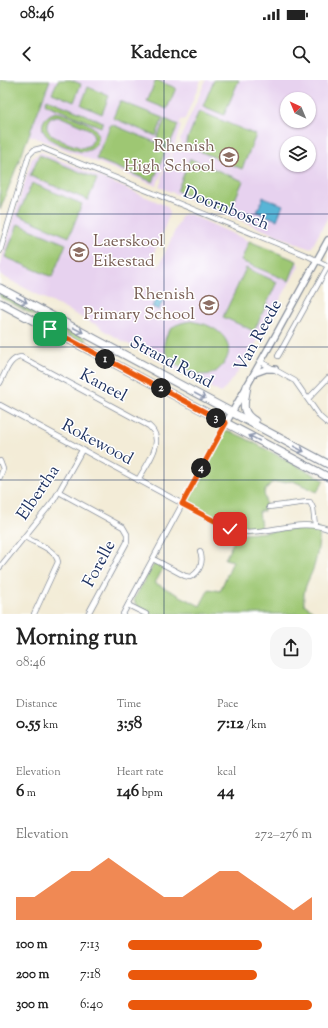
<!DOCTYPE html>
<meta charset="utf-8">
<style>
body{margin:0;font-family:"Sorts Mill Goudy",serif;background:#f6f6f6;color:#222;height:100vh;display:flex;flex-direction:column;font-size:15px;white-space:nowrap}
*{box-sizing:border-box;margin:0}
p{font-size:13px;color:#767676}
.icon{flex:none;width:22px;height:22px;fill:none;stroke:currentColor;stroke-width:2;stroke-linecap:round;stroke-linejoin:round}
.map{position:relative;height:534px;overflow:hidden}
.panel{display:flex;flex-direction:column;background:#fff;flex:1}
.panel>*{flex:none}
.needle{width:26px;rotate:316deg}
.buttons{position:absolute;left:280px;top:12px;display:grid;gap:8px}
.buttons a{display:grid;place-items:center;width:36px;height:36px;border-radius:50%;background:#fff;box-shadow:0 1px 3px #0004;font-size:20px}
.pin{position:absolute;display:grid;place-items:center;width:34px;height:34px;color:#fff;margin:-17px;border-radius:8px;box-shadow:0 2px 6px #0006}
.km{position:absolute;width:20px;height:20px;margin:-10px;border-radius:50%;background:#222;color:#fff;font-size:11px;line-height:20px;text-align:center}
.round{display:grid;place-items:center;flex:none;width:42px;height:42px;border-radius:16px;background:#f6f6f6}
.overview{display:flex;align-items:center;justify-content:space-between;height:68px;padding:0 16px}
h1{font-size:22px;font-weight:700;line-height:30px}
.metrics{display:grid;grid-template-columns:repeat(3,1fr);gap:6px;height:68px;padding:4px 16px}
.metrics div{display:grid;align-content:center}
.metrics b{font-size:17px;font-weight:700}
.metrics small{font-size:11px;font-weight:400}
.metrics p{font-size:11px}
.chart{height:112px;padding:8px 16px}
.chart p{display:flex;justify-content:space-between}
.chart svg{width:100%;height:72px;margin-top:4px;fill:#ea580c;opacity:.7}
ul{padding:0 16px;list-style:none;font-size:13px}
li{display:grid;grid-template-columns:64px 48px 1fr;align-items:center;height:30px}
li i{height:10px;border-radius:5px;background:#ea580c}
.status{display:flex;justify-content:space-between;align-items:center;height:28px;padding:0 20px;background:#fff;direction:ltr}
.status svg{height:11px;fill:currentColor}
header{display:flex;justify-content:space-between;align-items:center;height:52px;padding:0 16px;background:#fff;font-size:18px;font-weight:700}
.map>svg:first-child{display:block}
.built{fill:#e7d2ef;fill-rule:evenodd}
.green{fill:#9ec773;stroke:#5c7b68;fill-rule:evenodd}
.water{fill:#58b5d6;stroke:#3a729a}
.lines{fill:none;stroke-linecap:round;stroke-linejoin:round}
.minor-casing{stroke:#878e9a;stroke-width:6}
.tertiary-casing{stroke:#878e9a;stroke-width:8}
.primary-casing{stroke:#878e9a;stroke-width:9}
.minor{stroke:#fff;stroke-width:4.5}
.tertiary{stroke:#fff;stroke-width:5.5}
.primary{stroke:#fff;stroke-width:7}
.oneway{stroke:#8d97ae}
.route-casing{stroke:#fff;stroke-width:8}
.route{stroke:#ea580c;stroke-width:5}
.grid{fill:none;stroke:#1b2f5e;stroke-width:1;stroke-opacity:0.55}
.labels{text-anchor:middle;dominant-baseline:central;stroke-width:3;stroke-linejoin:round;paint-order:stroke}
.education-label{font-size:17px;fill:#785e54;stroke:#fff;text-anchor:end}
.street-label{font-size:17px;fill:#1b2f5e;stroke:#fff}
</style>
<div class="status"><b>08:46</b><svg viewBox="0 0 49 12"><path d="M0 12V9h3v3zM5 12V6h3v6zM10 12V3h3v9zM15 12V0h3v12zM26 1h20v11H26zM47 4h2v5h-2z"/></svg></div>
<header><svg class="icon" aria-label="back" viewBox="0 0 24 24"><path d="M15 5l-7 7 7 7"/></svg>Kadence<svg class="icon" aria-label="search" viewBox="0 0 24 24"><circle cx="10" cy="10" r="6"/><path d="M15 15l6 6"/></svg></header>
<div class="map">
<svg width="328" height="534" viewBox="0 0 328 534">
<rect width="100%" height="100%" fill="#fff"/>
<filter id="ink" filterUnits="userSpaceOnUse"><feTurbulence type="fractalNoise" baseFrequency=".025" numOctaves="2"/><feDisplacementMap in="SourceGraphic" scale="8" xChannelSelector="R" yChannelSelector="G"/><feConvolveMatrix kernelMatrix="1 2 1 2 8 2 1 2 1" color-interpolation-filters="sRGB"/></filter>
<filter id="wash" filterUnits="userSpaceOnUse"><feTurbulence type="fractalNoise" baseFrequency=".012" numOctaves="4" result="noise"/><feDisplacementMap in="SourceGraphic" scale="16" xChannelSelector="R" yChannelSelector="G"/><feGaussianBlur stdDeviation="0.9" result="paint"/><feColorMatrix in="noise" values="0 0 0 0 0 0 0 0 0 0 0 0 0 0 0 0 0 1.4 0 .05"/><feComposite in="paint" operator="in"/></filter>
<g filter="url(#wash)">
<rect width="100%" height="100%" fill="#f3ecd7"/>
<g class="built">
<path d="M50 0H201L185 39 181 40 179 45 181 46 175 64 156 106 29 55Z"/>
<path d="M206 0H328V137L312 167 308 168 159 107 162 100 161 99 174 69 180 70 182 67 180 59ZM287 19H309V41H287ZM287 63H309V85H287Z"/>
<path d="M41 72 167 126 170 133 159 162 157 161 156 164 157 165 152 178 153 182 157 184 158 188 182 135 189 134 249 161 297 181 299 186 245 283 221 313 124 262 103 250 98 245 92 243 2 196 0 194V184L32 78Z"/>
</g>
<g class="green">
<path d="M0 0H50L0 130Z"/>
<path d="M58 0H71L81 4 74 22 52 13Z"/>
<path d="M156 0 176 8 167 29 147 21Z"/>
<path d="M214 0H239L224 35 203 26Z"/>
<path d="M88 7 109 16 102 34 81 25Z"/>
<path d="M47 19 103 42 101 47 45 24Z"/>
<path d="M120 21 163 38 156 56 113 38Z"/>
<path d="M199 31 256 55 242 89 185 65Z"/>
<path d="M56 32 61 33C70 36 88 42 94 48 106 61 90 76 76 70 65 66 39 60 43 43 45 37 50 34 56 32ZM56 36H59L91 50 94 58 90 65 82 68C73 65 44 57 47 45 48 40 51 37 56 36Z"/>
<path d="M165 39 178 45 169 66 156 61Z"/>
<path d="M111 44 167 67 153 102 96 79Z"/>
<path d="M39 75 97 99 88 120 30 96Z"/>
<path d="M190 79 243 101 229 133 177 111Z"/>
<path d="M32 103 82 124 69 157 18 135Z"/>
<path d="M18 144 66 164 52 197 5 177Z"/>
<path d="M249 161 297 181 289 201 241 181Z"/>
<path d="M246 188 277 202 254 251 223 237Z"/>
<path d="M0 212 83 256 87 261 84 263 80 262C53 247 27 231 0 217Z"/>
<path d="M191 241C197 243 204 243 209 246 229 255 236 273 219 289 204 305 165 285 164 265 164 262 166 256 168 253 171 249 174 245 179 244 183 242 187 242 191 241Z"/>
<path d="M226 351H229L243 357 324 400 317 412 293 401 271 403 264 412 266 426 264 427V431H259L261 448 243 449 231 447 190 426 187 422V419L222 353Z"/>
<path d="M313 447 320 448C319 460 318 472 315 483 311 499 302 505 304 524L317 534H151C145 530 134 527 134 519L154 484H158L164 487 155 503 200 526 209 509 220 511 233 481 225 479 237 455Z"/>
</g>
<g class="water">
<path d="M263 117 283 125 277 140 257 132Z"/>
<path d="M158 213 165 215 159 230 152 227Z"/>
</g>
</g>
<g filter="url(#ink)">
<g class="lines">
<defs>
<g id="minor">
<path d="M0 171 29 75 34 70 42 68 308 176 328 186"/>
<path d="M278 276 328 186"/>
<path d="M261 282 295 301 320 337 328 344"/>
<path d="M0 303C5 294 9 278 21 277L149 346C167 361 146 385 138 400"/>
<path d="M308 319 328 298"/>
<path d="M0 325 229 449C261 459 297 437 328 449"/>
<path d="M0 381 3 389 0 397"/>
<path d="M59 412 123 447 127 454V462L88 534"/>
<path d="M269 427 307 422H310L313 428 315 445"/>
<path d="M25 457C36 464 56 469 58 482L34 534"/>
<path d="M153 479 185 496 190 497C200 493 204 481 200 471"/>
<path d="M0 487 54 420 82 370"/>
<path d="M128 525 146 534"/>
<path d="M123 534 226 343"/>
</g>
<g id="tertiary">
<path d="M255 293 266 289H275"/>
<path d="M226 343 273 260 328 160"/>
</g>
<g id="primary">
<path d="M0 208 328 384"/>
<path d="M0 223 328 397"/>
<path d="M247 306C245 321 239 332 255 341"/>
</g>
</defs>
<use href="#minor" class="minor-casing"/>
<use href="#tertiary" class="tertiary-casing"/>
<use href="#primary" class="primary-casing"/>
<use href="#minor" class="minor"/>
<use href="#tertiary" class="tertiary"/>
<use href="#primary" class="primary"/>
</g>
<defs><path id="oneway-shaft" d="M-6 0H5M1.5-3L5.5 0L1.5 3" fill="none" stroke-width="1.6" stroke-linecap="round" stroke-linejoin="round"/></defs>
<g class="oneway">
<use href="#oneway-shaft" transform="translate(22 220) rotate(28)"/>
<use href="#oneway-shaft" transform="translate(78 250) rotate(28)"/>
<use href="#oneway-shaft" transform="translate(200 316) rotate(28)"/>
<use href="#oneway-shaft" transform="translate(254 358) rotate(-152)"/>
<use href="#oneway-shaft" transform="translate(299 369) rotate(28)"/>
</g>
</g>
<g class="lines" filter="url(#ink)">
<defs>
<path id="route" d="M50 249 226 343 182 424 230 449"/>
</defs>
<use href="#route" class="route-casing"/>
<use href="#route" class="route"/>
</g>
<path class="grid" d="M164 0V534M0 134H328M0 267H328M0 400H328"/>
<defs>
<symbol id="school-ring" viewBox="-11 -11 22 22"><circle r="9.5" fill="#fff" stroke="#8d6e63" stroke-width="1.5"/><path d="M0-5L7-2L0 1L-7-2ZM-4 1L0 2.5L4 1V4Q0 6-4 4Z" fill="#8d6e63"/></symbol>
</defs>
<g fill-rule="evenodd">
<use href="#school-ring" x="218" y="66" width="22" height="22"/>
<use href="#school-ring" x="68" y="161" width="22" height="22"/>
<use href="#school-ring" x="198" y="214" width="22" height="22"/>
</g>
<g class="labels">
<g class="education-label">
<text x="215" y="67">Rhenish<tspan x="215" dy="20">High School</tspan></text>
<text x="93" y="162" text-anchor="start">Laerskool<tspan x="93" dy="20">Eikestad</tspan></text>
<text x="195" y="215">Rhenish<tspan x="195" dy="20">Primary School</tspan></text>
</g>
<g class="street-label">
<text transform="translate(226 129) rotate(22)">Doornbosch</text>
<text transform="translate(259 256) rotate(-61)">Van Reede</text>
<text transform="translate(171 283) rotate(28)">Strand Road</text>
<text transform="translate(103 306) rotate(28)">Kaneel</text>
<text transform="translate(97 363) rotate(28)">Rokewood</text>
<text transform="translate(39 413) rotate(-56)">Elbertha</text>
<text transform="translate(100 484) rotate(-62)">Forelle</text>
</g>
</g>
</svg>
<div class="buttons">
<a><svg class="needle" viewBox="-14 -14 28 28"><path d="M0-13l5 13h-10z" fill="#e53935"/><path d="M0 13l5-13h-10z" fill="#767676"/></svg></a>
<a><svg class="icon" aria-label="layers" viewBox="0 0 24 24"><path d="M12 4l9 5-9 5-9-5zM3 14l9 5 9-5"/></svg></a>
</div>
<div class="pin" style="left:50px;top:249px;background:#1e9e55"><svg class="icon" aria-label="arrive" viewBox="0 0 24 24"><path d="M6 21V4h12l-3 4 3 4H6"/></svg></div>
<div class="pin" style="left:230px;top:449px;background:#d93025"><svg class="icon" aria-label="check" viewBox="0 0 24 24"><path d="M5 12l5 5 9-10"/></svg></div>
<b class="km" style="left:105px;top:279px">1</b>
<b class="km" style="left:161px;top:308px">2</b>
<b class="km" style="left:216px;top:338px">3</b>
<b class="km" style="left:201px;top:388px">4</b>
</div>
<section class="panel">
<div class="overview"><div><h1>Morning run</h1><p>08:46</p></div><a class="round"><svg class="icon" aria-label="share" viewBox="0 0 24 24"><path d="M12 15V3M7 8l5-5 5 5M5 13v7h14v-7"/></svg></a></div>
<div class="metrics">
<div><p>Distance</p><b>0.55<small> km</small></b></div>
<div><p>Time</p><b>3:58</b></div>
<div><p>Pace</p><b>7:12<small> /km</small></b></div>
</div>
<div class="metrics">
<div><p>Elevation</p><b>6<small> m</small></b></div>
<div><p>Heart rate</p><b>146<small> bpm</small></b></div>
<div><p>kcal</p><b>44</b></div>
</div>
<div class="chart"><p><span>Elevation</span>272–276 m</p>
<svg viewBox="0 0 160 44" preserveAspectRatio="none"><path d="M0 44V30L10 30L20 22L30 14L40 14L50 6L60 14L70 22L80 30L90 30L100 22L110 14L120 14L130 22L140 30L150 38L160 30V44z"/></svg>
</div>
<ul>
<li><b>100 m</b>7:13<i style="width:73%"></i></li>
<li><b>200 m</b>7:18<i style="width:70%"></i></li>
<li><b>300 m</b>6:40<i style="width:100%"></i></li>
</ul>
</section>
